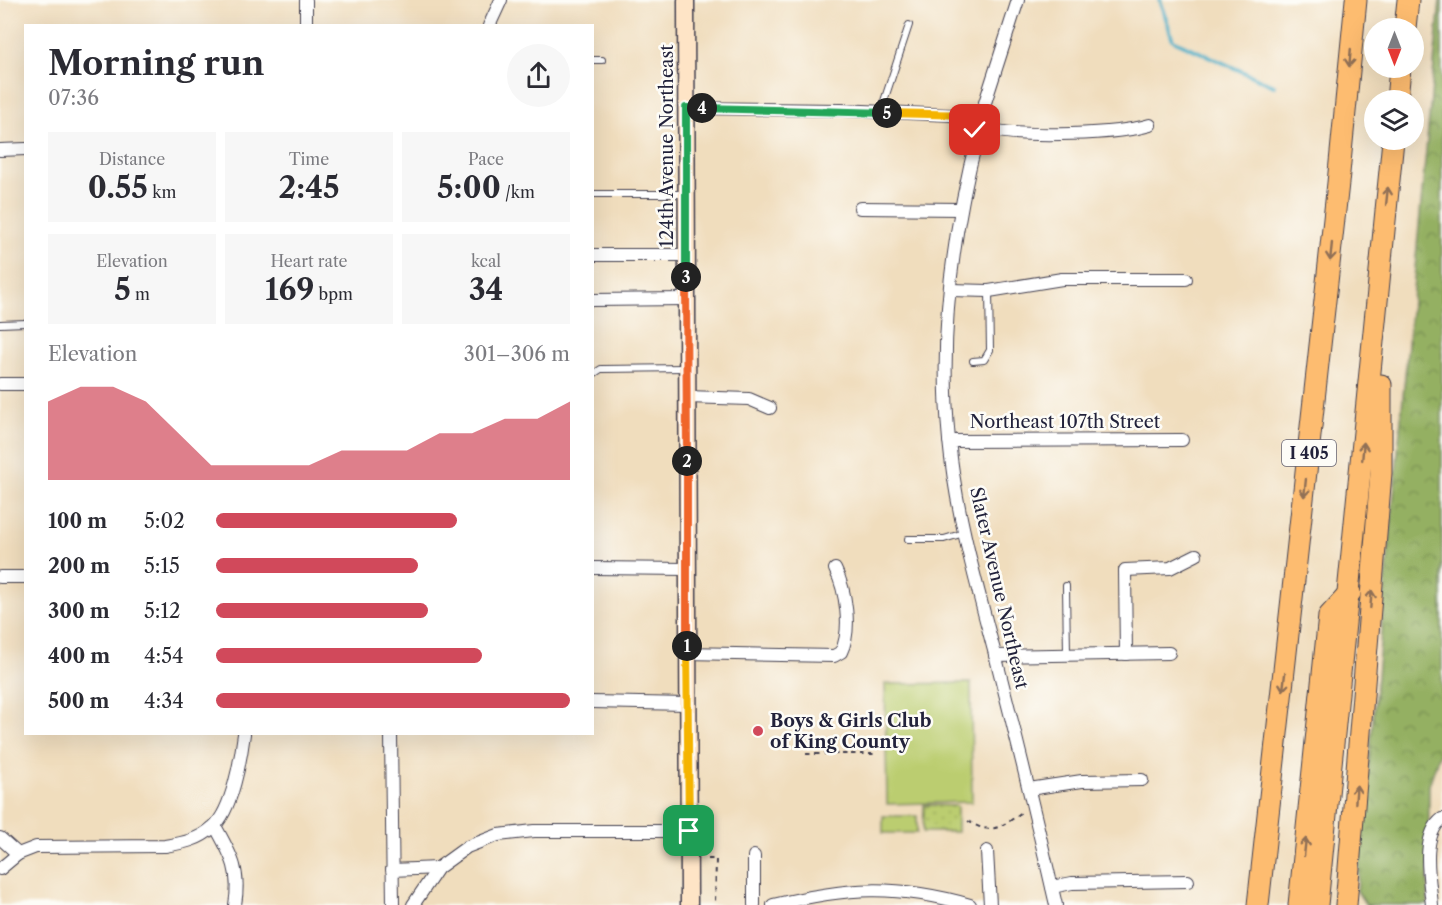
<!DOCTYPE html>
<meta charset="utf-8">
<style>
body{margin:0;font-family:"Libre Caslon Text",serif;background:#f7f7f7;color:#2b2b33;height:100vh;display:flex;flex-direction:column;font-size:22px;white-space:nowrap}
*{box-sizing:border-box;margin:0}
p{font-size:20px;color:#7c7c81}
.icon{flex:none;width:33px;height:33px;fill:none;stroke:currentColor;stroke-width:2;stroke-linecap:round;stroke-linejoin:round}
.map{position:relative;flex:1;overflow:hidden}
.side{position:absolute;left:24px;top:24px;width:570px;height:711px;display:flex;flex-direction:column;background:#fff;border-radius:0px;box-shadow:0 6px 24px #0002}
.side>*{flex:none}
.needle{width:39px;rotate:180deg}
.controls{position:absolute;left:1364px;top:18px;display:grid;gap:12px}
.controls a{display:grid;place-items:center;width:60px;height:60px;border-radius:50%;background:#fff;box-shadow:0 6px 24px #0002;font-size:30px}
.pin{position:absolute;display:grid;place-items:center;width:51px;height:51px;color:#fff;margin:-26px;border-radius:12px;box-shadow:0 3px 9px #0006}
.km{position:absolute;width:30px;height:30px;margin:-15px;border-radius:50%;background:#222;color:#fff;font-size:16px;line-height:30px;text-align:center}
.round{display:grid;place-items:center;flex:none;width:63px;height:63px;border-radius:32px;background:#f7f7f7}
.head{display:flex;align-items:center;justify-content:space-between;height:102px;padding:0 24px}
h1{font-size:33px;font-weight:700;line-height:45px}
.figures{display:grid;grid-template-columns:repeat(3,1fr);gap:9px;height:102px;padding:6px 24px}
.figures div{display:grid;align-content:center;border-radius:0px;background:#f7f7f7;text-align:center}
.figures b{font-size:30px;font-weight:700}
.figures small{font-size:16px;font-weight:400}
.figures p{font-size:16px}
.chart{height:168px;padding:12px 24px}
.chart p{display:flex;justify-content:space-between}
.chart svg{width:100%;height:108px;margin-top:6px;fill:#d1495b;opacity:.7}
ul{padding:0 24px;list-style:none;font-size:20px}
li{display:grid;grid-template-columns:96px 72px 1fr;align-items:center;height:45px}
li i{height:15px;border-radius:8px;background:#d1495b}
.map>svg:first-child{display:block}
.grass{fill:url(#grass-dots);stroke:#6e7856;stroke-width:1.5}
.forest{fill:url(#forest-crowns);stroke:#5b694e;stroke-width:1.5}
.pitch{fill:#bbcd70;stroke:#6e7856;stroke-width:1.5}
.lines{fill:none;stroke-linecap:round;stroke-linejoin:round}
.stream{stroke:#44acc4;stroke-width:4}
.lane-casing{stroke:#413e4e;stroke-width:8}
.street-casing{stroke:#413e4e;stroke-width:14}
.secondary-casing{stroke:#413e4e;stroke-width:19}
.highway-casing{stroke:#413e4e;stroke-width:23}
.path{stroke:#413e4e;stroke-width:2;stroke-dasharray:4.5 4.5;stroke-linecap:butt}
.lane{stroke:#fff;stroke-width:6}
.street{stroke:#fff;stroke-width:12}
.secondary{stroke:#fee4c6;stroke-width:16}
.highway{stroke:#fdbc70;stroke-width:21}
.oneway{stroke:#906f56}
.split-1-casing{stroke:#fff;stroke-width:12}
.split-2-casing{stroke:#fff;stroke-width:12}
.split-3-casing{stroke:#fff;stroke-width:12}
.split-4-casing{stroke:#fff;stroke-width:12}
.split-5-casing{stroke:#fff;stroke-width:12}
.split-6-casing{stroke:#fff;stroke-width:12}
.split-1{stroke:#f5b400;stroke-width:8}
.split-2{stroke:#f0652b;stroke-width:8}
.split-3{stroke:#f0652b;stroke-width:8}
.split-4{stroke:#22a559;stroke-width:8}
.split-5{stroke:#22a559;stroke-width:8}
.split-6{stroke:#f5b400;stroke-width:8}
.poi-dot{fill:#d1495b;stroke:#fdfcf7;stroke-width:2}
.labels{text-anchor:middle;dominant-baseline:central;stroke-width:5;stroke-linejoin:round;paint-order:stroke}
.shield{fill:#fdfcf7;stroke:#646373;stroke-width:1.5}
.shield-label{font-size:16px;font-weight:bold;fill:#22223b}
.street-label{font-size:18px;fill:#22223b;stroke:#fdfcf7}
.poi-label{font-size:18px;font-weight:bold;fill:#22223b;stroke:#fdfcf7;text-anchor:start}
</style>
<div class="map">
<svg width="1442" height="905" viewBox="0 0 1442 905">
<defs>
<pattern id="grass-dots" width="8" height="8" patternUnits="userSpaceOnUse" patternTransform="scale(1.5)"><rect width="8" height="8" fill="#bbcd70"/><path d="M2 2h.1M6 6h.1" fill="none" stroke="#a0b062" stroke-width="1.8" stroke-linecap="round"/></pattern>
<pattern id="forest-crowns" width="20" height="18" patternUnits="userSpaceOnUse" patternTransform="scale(1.5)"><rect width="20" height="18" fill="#94b062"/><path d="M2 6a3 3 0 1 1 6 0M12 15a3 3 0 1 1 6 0" fill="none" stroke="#788f52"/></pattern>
</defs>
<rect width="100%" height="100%" fill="#fdfcf7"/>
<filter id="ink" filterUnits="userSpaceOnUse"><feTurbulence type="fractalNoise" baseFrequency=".0167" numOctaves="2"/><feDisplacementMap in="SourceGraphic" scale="12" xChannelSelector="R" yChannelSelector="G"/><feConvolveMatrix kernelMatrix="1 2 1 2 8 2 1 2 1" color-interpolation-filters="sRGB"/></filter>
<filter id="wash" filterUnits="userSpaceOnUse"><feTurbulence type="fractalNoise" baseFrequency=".008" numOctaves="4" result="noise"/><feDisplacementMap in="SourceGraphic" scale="24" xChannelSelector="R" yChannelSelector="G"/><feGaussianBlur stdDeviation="1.35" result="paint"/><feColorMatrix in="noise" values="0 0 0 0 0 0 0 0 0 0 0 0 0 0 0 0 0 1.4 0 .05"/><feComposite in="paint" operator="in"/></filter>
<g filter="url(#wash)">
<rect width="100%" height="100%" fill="#f0ddbd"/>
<path class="grass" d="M924 805 957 806V832H923Z"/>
<path class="forest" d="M1440 0H1442V746L1429 785 1428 905H1366L1357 891Z"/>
<g class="pitch">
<path d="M971 683 972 802 887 804 885 684Z"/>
<rect x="883" y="816" width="34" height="17"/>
</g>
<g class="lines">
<path class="stream" d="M1160 0 1173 40 1274 86"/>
</g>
</g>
<g filter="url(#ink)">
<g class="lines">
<defs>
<g id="lane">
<path d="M592 60H602"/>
<path d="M884 112V101L909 25"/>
<path d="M592 194H686"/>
<path d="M0 324 26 323"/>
<path d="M973 361 984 360 990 350 989 291"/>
<path d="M592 375 601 369 686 368"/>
<path d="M908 539H944L964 533"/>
<path d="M1066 586 1067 654"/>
</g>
<g id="street">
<path d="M306 0V26"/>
<path d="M489 26 501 0"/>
<path d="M686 108 841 110 973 116"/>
<path d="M982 112 1018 0"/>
<circle cx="982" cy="124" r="11"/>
<path d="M992 130C1026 137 1116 135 1150 125"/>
<path d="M978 134C952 233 939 337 949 440 956 514 977 586 996 658 1017 740 1037 822 1056 905"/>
<path d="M0 150 26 149"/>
<path d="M860 208 960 209"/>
<path d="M592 255H686"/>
<path d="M950 290 989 291 1062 279H1186"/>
<path d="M592 300 686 299"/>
<path d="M0 384H26"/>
<path d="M687 397 749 399 770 408"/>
<path d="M949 441 1182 440"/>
<path d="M592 568 687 569"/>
<path d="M0 577H26"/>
<path d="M687 653 834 656 841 652C852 630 846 590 835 569"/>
<path d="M1126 654 1125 570 1170 568 1196 555"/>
<path d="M995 656 1169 653"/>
<path d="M592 702 687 704"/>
<path d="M391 734 393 905"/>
<path d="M1029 789 1082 781 1142 780"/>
<path d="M215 826C231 855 241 870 235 905"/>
<path d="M0 838 18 854"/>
<path d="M987 851 990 905"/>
<path d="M0 869 18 854 36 847 165 846C183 843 199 840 213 827 232 811 241 758 244 734"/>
<path d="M392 870 438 868"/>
<path d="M1052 887 1072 883 1188 881"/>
<path d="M413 905 438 868 467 847 498 835 534 831H689"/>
<path d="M754 905V856"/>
<path d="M773 905C847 887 896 884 970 905"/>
<path d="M1432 905C1430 881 1420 836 1442 819"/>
</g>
<path id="secondary" d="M686 0 689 905"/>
<g id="highway">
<path d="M1405 28 1408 0"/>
<path d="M1397 100 1400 68"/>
<path d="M1258 905 1338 183 1356 0"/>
<path d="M1299 905 1329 616 1350 593"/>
<path d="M1317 905 1393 140"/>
<path d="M1346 905 1381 473V385"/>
</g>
</defs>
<use href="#lane" class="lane-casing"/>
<use href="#street" class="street-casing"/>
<use href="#secondary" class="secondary-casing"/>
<use href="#highway" class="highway-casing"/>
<g class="path">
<path d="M806 754H878"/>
<path d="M968 821C991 836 1002 827 1022 812"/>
<path d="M708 859H716L715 905"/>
</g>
<use href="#lane" class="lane"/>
<use href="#street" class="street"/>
<use href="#secondary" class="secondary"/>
<use href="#highway" class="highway"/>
</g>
<defs><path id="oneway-shaft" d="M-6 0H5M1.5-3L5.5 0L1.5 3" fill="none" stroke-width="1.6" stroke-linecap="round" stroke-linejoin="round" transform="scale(1.5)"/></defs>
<g class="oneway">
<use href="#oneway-shaft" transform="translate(1350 58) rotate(95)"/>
<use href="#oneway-shaft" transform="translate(1387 196) rotate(-84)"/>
<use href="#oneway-shaft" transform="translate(1331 252) rotate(96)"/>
<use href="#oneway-shaft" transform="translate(1363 451) rotate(-85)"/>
<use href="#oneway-shaft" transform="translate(1305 488) rotate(96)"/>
<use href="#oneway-shaft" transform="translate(1371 599) rotate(-86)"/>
<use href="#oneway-shaft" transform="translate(1284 682) rotate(97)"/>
<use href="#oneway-shaft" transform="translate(1356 794) rotate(-86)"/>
<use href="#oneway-shaft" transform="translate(1305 847) rotate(-84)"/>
</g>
</g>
<g class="lines" filter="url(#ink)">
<defs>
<path id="split-1" d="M687 646 689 831"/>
<path id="split-2" d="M687 646V461"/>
<path id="split-3" d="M686 277 687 461"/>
<path id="split-4" d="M686 277V108H702"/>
<path id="split-5" d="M702 108 887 113"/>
<path id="split-6" d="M887 113 970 115 973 116 975 130"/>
</defs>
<use href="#split-1" class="split-1-casing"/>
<use href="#split-2" class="split-2-casing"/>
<use href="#split-3" class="split-3-casing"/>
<use href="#split-4" class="split-4-casing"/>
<use href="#split-5" class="split-5-casing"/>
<use href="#split-6" class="split-6-casing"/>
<use href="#split-1" class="split-1"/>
<use href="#split-2" class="split-2"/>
<use href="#split-3" class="split-3"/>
<use href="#split-4" class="split-4"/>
<use href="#split-5" class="split-5"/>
<use href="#split-6" class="split-6"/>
</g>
<circle class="poi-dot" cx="758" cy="731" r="6"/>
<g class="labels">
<rect class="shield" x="1282" y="440" width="54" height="26" rx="4.5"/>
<g class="shield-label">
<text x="1309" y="453">I 405</text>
</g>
<g class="street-label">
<text transform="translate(667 146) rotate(-90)">124th Avenue Northeast</text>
<text x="1065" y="422">Northeast 107th Street</text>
<text transform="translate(999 588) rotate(77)">Slater Avenue Northeast</text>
</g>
<g class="poi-label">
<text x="770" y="721">Boys &amp; Girls Club<tspan x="770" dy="21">of King County</tspan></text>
</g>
</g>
</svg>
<div class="controls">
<a><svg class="needle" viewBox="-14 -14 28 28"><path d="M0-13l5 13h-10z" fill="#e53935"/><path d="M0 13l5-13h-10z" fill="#7c7c81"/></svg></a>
<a><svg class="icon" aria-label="layers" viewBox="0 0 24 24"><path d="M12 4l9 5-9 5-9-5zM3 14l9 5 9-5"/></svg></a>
</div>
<div class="pin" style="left:689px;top:831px;background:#1e9e55"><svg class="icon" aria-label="arrive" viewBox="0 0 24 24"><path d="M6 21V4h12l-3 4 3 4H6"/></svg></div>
<div class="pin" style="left:975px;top:130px;background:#d93025"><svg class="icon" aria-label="check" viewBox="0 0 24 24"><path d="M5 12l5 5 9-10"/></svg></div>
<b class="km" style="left:687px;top:646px">1</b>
<b class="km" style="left:687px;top:461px">2</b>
<b class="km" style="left:686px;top:277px">3</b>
<b class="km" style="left:702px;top:108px">4</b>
<b class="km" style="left:887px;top:113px">5</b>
<section class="side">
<div class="head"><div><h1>Morning run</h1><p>07:36</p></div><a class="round"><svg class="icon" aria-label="share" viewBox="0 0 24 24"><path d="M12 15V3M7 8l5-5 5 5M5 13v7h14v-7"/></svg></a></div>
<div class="figures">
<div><p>Distance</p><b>0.55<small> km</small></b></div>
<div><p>Time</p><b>2:45</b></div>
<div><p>Pace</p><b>5:00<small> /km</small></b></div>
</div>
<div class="figures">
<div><p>Elevation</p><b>5<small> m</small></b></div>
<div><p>Heart rate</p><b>169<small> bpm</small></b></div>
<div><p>kcal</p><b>34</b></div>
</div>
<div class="chart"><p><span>Elevation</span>301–306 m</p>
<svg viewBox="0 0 160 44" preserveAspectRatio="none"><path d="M0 44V12L10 6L20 6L30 12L40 25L50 38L60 38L70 38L80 38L90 32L100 32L110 32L120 25L130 25L140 19L150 19L160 12V44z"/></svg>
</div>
<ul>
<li><b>100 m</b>5:02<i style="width:68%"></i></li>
<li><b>200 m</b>5:15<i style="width:57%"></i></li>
<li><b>300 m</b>5:12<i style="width:60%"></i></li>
<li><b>400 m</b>4:54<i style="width:75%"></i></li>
<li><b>500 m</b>4:34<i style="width:100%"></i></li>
</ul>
</section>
</div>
